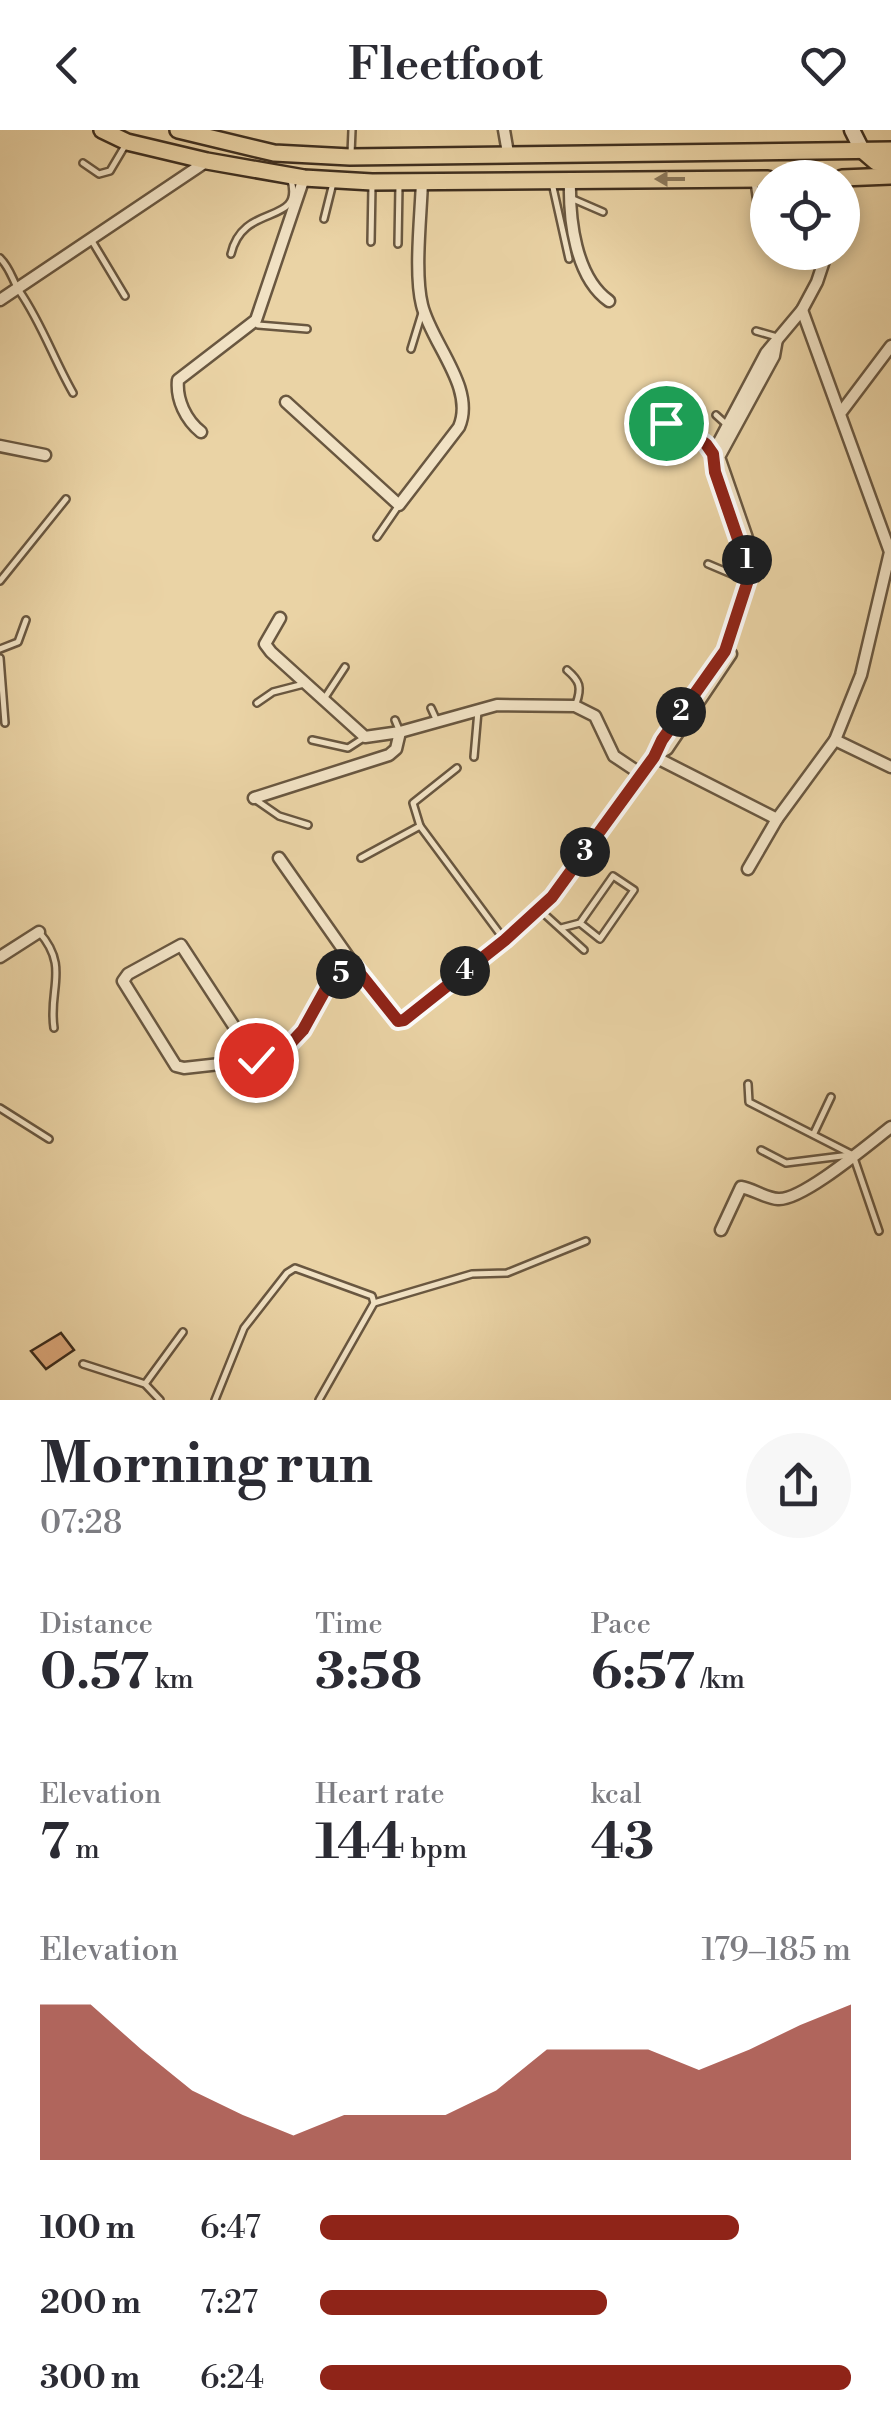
<!DOCTYPE html>
<meta charset="utf-8">
<style>
body{margin:0;font-family:"Libre Bodoni",serif;background:#f7f7f7;color:#2b2b33;height:100vh;display:flex;flex-direction:column;font-size:38px;white-space:nowrap}
*{box-sizing:border-box;margin:0}
p{font-size:32px;color:#7c7c81}
.icon{flex:none;width:55px;height:55px;fill:none;stroke:currentColor;stroke-width:2;stroke-linecap:round;stroke-linejoin:round}
.map{position:relative;height:1270px;overflow:hidden}
.details{display:flex;flex-direction:column;background:#fff;flex:1}
.details>*{flex:none}
.controls{position:absolute;left:750px;top:30px;display:grid;gap:20px}
.controls a{display:grid;place-items:center;width:110px;height:110px;border-radius:50%;background:#fff;box-shadow:0 5px 15px #0003;font-size:50px}
.pin{position:absolute;display:grid;place-items:center;width:85px;height:85px;color:#fff;margin:-42px;border:5px solid #fff;border-radius:50%;box-shadow:0 2px 10px #0007}
.km{position:absolute;width:50px;height:50px;margin:-25px;border-radius:50%;background:#222;color:#fff;font-size:28px;line-height:50px;text-align:center}
.round{display:grid;place-items:center;flex:none;width:105px;height:105px;border-radius:52px;background:#f7f7f7}
.overview{display:flex;align-items:center;justify-content:space-between;height:170px;padding:0 40px}
h1{font-size:55px;font-weight:800;line-height:75px}
.stats{display:grid;grid-template-columns:repeat(3,1fr);gap:15px;height:170px;padding:10px 40px}
.stats div{display:grid;align-content:center}
.stats b{font-size:50px;font-weight:800}
.stats small{font-size:28px;font-weight:400}
.stats p{font-size:28px}
.chart{height:280px;padding:20px 40px}
.chart p{display:flex;justify-content:space-between}
.chart svg{width:100%;height:180px;margin-top:10px;fill:#8f2418;opacity:.7}
ul{padding:0 40px;list-style:none;font-size:32px}
li{display:grid;grid-template-columns:160px 120px 1fr;align-items:center;height:75px}
li i{height:25px;border-radius:12px;background:#8f2418}
header{display:flex;justify-content:space-between;align-items:center;height:130px;padding:0 40px;background:#fff;font-size:45px;font-weight:800}
.map>svg:first-child{display:block}
.building{fill:#daa77a;stroke:#3e2e1e;stroke-width:2.5}
.lines{fill:none;stroke-linecap:round;stroke-linejoin:round}
.lane-casing{stroke:#695740;stroke-width:10}
.street-casing{stroke:#695740;stroke-width:15}
.secondary-casing{stroke:#3e2e1e;stroke-width:19}
.primary-casing{stroke:#3e2e1e;stroke-width:20}
.lane{stroke:#f1e2c4;stroke-width:5}
.street{stroke:#f1e2c4;stroke-width:10}
.secondary{stroke:#f1e2c4;stroke-width:14}
.primary{stroke:#ead3a5;stroke-width:15}
.oneway{fill:#8b785b}
.route-casing{stroke:#fff;stroke-width:20}
.route{stroke:#8f2418;stroke-width:12}
</style>
<header><svg class="icon" aria-label="back" viewBox="0 0 24 24"><path d="M15 5l-7 7 7 7"/></svg>Fleetfoot<svg class="icon" aria-label="heart" viewBox="0 0 24 24"><path d="M12 20l-8-8c-3-5 5-10 8-4 3-6 11-1 8 4z"/></svg></header>
<div class="map">
<svg width="891" height="1270" viewBox="0 0 891 1270">
<rect width="100%" height="100%" fill="#ead3a5"/>
<filter id="stains"><feTurbulence type="fractalNoise" baseFrequency=".002" numOctaves="4"/><feColorMatrix values="0 0 0 0 .2 0 0 0 0 .09 0 0 0 0 .02 0 0 0 .5 -.17"/></filter>
<radialGradient id="worn" r=".72"><stop offset=".6" stop-color="#630" stop-opacity="0"/><stop offset="1" stop-color="#630" stop-opacity=".3"/></radialGradient>
<path class="building" d="M61 1203 74 1220 46 1239 31 1221Z"/>
<g class="lines">
<defs>
<g id="lane">
<path d="M351 24 352 0"/>
<path d="M83 33 99 44 110 41 126 14"/>
<path d="M754 52 757 73"/>
<path d="M552 53 569 129"/>
<path d="M573 69 603 82"/>
<path d="M324 89 333 53"/>
<path d="M92 111 125 166"/>
<path d="M371 112 372 55"/>
<path d="M398 114 399 55"/>
<path d="M231 124C243 71 304 97 291 50"/>
<path d="M0 128C11 139 12 150 20 162 42 194 54 230 73 263"/>
<path d="M258 195 307 199"/>
<path d="M756 201 777 207"/>
<path d="M411 219 422 183"/>
<path d="M716 285 727 295"/>
<path d="M655 288 687 301 711 321"/>
<path d="M377 407 399 375"/>
<path d="M708 434 748 451"/>
<path d="M0 451 66 369"/>
<path d="M0 519 18 512 26 490"/>
<path d="M0 528 5 593"/>
<path d="M567 540C580 551 582 557 576 574"/>
<path d="M324 569 345 537"/>
<path d="M257 573 273 562 304 554"/>
<path d="M431 578 436 589"/>
<path d="M395 590 400 602"/>
<path d="M312 610 348 618 365 607"/>
<path d="M474 627 478 581"/>
<path d="M256 670 279 686 308 695"/>
<path d="M420 696 413 673 457 638"/>
<path d="M361 728 420 696 503 808"/>
<path d="M541 781 584 820"/>
<path d="M561 798 580 793 613 746 634 760 600 809 580 793"/>
<path d="M39 802C70 837 48 859 54 898"/>
<path d="M748 954 749 972 853 1025 879 1101"/>
<path d="M0 978 49 1009"/>
<path d="M814 1003 831 967"/>
<path d="M761 1020 786 1033 850 1025"/>
<path d="M374 1173 472 1144 507 1143 586 1111"/>
<path d="M83 1234 145 1254 160 1270"/>
<path d="M145 1254 183 1202"/>
<path d="M215 1270 244 1198 287 1143 295 1138 372 1166 374 1173 319 1270"/>
</g>
<g id="street">
<path d="M504 0 508 23"/>
<path d="M570 50C569 89 575 147 609 171"/>
<path d="M0 170 207 31"/>
<path d="M286 272 399 375 459 297C476 258 431 213 422 175 414 143 421 85 422 51"/>
<path d="M842 281 891 216"/>
<path d="M201 302C186 290 176 270 178 250L256 190 304 48"/>
<path d="M0 316 45 325"/>
<path d="M755 446 756 434 719 327 774 226 777 209"/>
<path d="M280 488 265 514 271 522 365 607 400 602 497 575 575 576 595 586 614 626 641 644"/>
<path d="M835 610 891 637"/>
<path d="M655 626 667 619 731 524"/>
<path d="M655 627 777 689"/>
<path d="M254 668 389 625 396 619 400 602"/>
<path d="M279 728 354 835 398 891 404 889 505 810 552 767 655 627 661 609 725 521 751 444 715 342 713 323 766 223 802 180 817 152 827 122"/>
<path d="M748 739 777 689 835 610 861 545 890 422 802 180"/>
<path d="M0 827 39 802"/>
<path d="M256 930 181 815 128 844 123 851 176 936 184 938 256 930 288 916 303 900 329 853 354 835"/>
<path d="M721 1100 741 1057C753 1059 765 1068 778 1069 802 1071 870 1013 891 997"/>
</g>
<path id="secondary" d="M852 0 862 20"/>
<g id="primary">
<path d="M102 0 127 12 207 31 304 48 372 52 768 49"/>
<path d="M178 0 274 23 350 27 891 20"/>
<path d="M862 20 876 32 891 33"/>
<path d="M842 48 891 46"/>
</g>
</defs>
<use href="#lane" class="lane-casing"/>
<use href="#street" class="street-casing"/>
<use href="#secondary" class="secondary-casing"/>
<use href="#primary" class="primary-casing"/>
<use href="#lane" class="lane"/>
<use href="#street" class="street"/>
<use href="#secondary" class="secondary"/>
<use href="#primary" class="primary"/>
</g>
<defs><path id="oneway-solid" d="M-6-.8H1V-3.2L6.5 0L1 3.2V.8H-6Z" transform="scale(2.5)"/></defs>
<use class="oneway" href="#oneway-solid" transform="translate(670 49) rotate(180)"/>
<g class="lines">
<defs>
<path id="route" d="M256 930 288 916 303 900 329 853 354 836 398 891 404 890 505 810 552 767 654 627 662 610 725 521 750 444 715 342 713 324 706 314 688 301 666 293"/>
</defs>
<use href="#route" class="route-casing"/>
<use href="#route" class="route"/>
</g>
<rect width="100%" height="100%" filter="url(#stains)"/>
<rect width="100%" height="100%" fill="url(#worn)"/>
</svg>
<div class="controls">
<a><svg class="icon" aria-label="locate" viewBox="0 0 24 24"><circle cx="12" cy="12" r="6"/><path d="M12 2v4M12 18v4M2 12h4M18 12h4"/></svg></a>
</div>
<div class="pin" style="left:666px;top:293px;background:#1e9e55"><svg class="icon" aria-label="arrive" viewBox="0 0 24 24"><path d="M6 21V4h12l-3 4 3 4H6"/></svg></div>
<div class="pin" style="left:256px;top:930px;background:#d93025"><svg class="icon" aria-label="check" viewBox="0 0 24 24"><path d="M5 12l5 5 9-10"/></svg></div>
<b class="km" style="left:747px;top:430px">1</b>
<b class="km" style="left:681px;top:582px">2</b>
<b class="km" style="left:585px;top:722px">3</b>
<b class="km" style="left:465px;top:841px">4</b>
<b class="km" style="left:341px;top:844px">5</b>
</div>
<section class="details">
<div class="overview"><div><h1>Morning run</h1><p>07:28</p></div><a class="round"><svg class="icon" aria-label="share" viewBox="0 0 24 24"><path d="M12 15V3M7 8l5-5 5 5M5 13v7h14v-7"/></svg></a></div>
<div class="stats">
<div><p>Distance</p><b>0.57<small> km</small></b></div>
<div><p>Time</p><b>3:58</b></div>
<div><p>Pace</p><b>6:57<small> /km</small></b></div>
</div>
<div class="stats">
<div><p>Elevation</p><b>7<small> m</small></b></div>
<div><p>Heart rate</p><b>144<small> bpm</small></b></div>
<div><p>kcal</p><b>43</b></div>
</div>
<div class="chart"><p><span>Elevation</span>179–185 m</p>
<svg viewBox="0 0 160 44" preserveAspectRatio="none"><path d="M0 44V6L10 6L20 17L30 27L40 33L50 38L60 33L70 33L80 33L90 27L100 17L110 17L120 17L130 22L140 17L150 11L160 6V44z"/></svg>
</div>
<ul>
<li><b>100 m</b>6:47<i style="width:79%"></i></li>
<li><b>200 m</b>7:27<i style="width:54%"></i></li>
<li><b>300 m</b>6:24<i style="width:100%"></i></li>
</ul>
</section>
